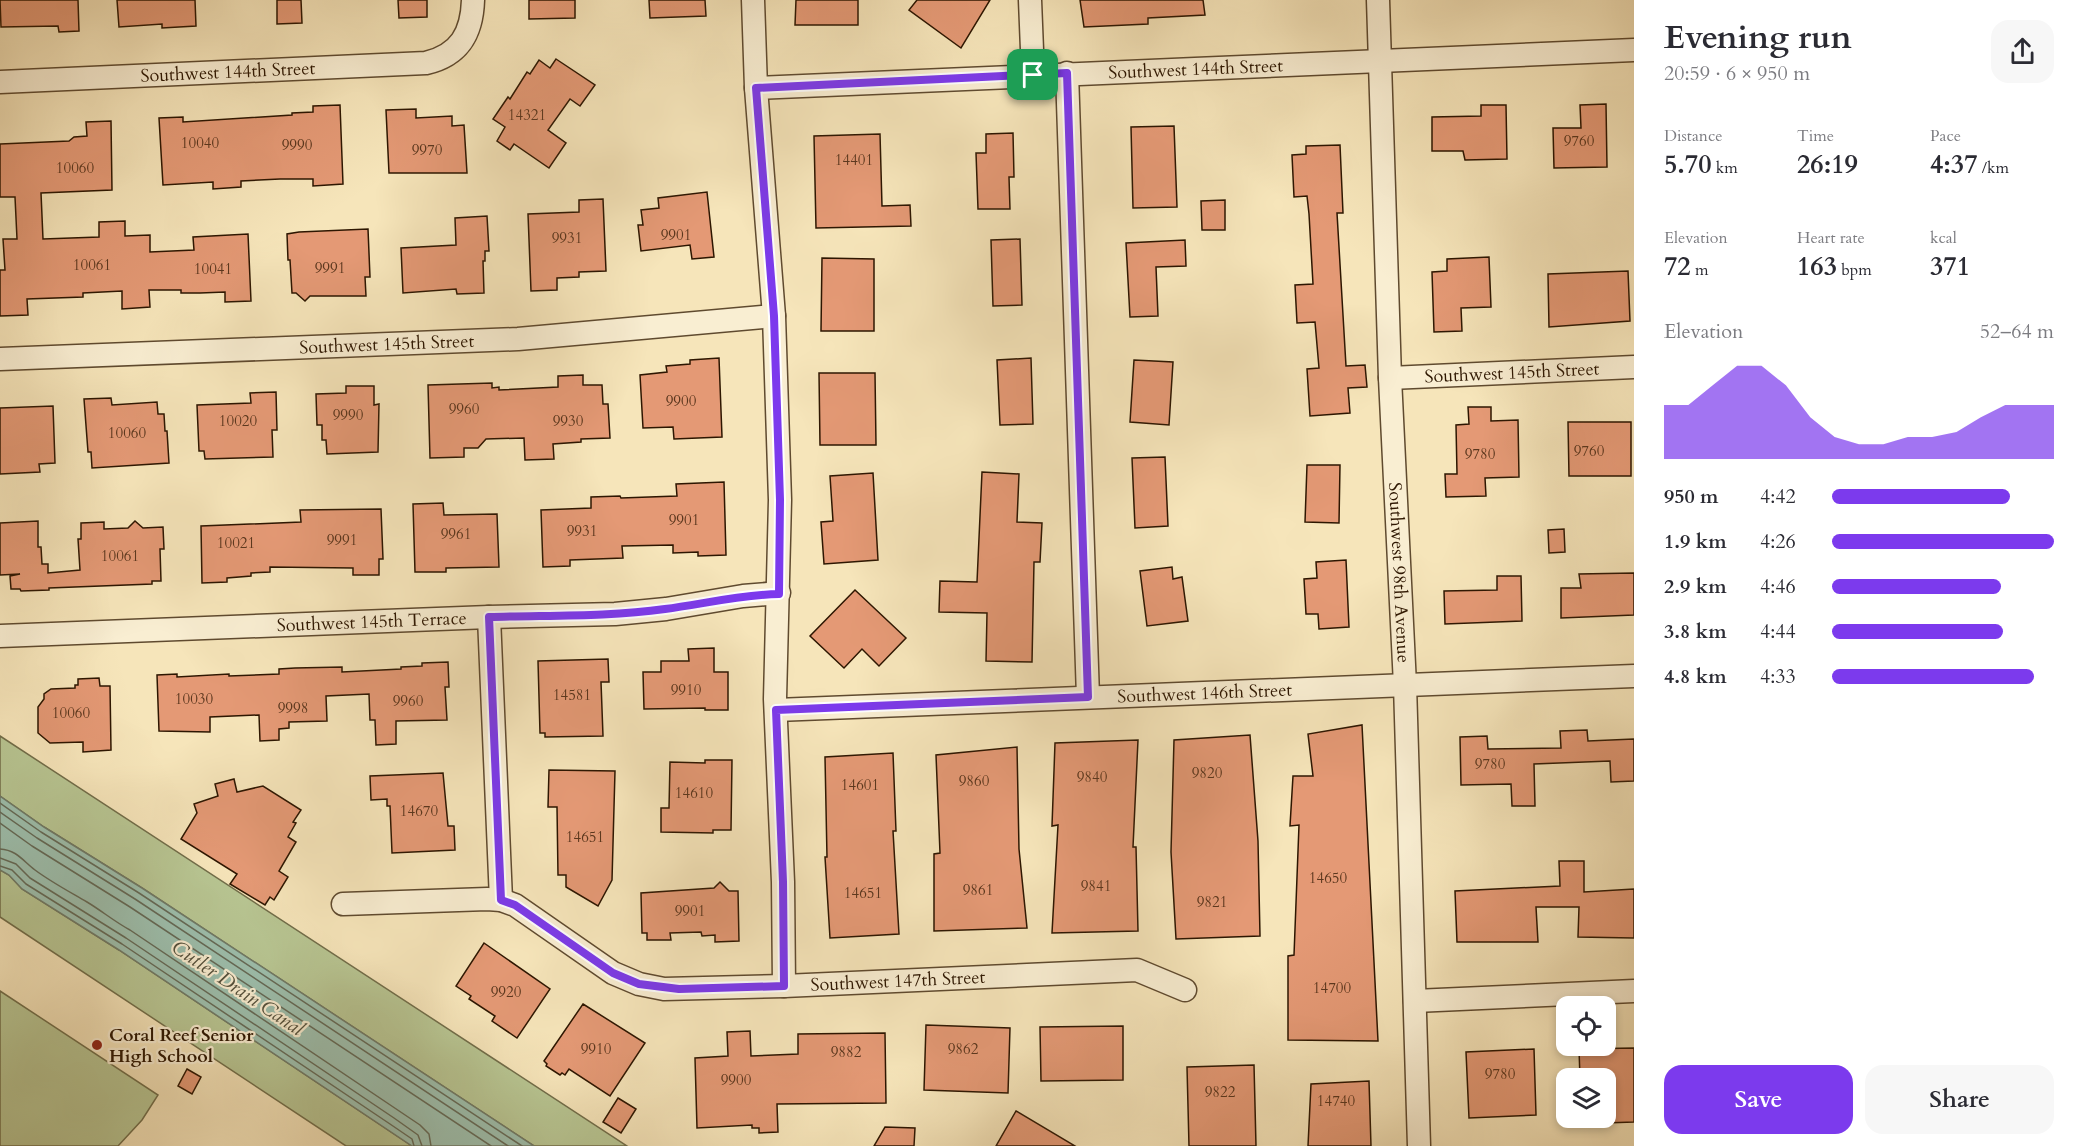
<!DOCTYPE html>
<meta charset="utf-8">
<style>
body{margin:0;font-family:Cardo,serif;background:#f7f7f7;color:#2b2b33;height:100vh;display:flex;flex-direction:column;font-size:22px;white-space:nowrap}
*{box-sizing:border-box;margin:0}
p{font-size:20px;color:#7c7c81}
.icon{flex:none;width:33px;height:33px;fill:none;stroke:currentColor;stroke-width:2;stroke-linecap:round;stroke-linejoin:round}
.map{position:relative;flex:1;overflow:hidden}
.details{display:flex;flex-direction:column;background:#fff;width:450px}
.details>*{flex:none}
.buttons{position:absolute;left:1556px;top:996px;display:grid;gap:12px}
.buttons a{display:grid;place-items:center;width:60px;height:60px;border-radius:12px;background:#fff;box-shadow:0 3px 9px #0003;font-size:30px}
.pin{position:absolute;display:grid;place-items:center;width:51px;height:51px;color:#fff;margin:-26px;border-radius:12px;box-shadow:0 3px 9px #0006}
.round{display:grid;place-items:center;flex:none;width:63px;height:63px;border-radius:18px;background:#f7f7f7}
.summary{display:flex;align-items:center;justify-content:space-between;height:102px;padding:0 30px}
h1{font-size:33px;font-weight:700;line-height:45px}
.stats{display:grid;grid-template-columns:repeat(3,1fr);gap:9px;height:102px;padding:6px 30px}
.stats div{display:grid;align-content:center}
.stats b{font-size:26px;font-weight:700}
.stats small{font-size:16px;font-weight:400}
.stats p{font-size:16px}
.chart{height:168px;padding:12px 30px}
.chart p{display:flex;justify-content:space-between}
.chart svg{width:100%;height:108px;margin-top:6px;fill:#7c3aed;opacity:.7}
.cta{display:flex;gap:12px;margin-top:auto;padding:12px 30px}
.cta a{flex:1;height:69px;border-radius:18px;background:#7c3aed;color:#fff;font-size:24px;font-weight:700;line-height:69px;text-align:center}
.cta a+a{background:#f7f7f7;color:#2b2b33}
ul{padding:0 30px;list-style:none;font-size:20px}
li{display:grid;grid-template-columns:96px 72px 1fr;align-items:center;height:45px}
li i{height:15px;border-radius:8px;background:#7c3aed}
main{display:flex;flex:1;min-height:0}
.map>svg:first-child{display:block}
.green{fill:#b8c693;stroke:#726e4a;stroke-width:1.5}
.water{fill:#9dbfad;stroke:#707b68;stroke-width:1.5}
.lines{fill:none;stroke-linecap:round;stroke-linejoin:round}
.shore{stroke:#656a57;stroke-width:1.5}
.building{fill:#e49975;stroke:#2d1601;stroke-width:1.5}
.minor-casing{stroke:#5f4a2f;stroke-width:25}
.minor{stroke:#f9eed2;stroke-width:22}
.route-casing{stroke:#fff;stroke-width:12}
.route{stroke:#7c3aed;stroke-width:8}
.poi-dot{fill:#8f2418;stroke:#f9eed2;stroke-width:2}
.labels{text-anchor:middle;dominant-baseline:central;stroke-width:4.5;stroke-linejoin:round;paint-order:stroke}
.number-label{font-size:15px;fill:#5b371e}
.street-label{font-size:18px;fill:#2d1601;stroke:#f9eed2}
.poi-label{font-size:18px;font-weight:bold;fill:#2d1601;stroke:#f9eed2;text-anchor:start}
.water-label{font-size:20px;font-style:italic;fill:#54513d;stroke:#f9eed2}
</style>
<main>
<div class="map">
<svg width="1634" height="1146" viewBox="0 0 1634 1146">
<rect width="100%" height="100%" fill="#f6e5ba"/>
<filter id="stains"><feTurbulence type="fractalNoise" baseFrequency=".00333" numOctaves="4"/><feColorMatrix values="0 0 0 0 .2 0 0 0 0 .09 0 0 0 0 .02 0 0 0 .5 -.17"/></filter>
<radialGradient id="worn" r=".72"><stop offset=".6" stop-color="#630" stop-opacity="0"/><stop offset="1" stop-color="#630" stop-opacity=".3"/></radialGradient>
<g class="green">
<path d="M0 736 627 1146H534L142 888 44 827 0 796Z"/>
<path d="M0 870 9 875 22 889 119 950 412 1146H346L0 917Z"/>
<path d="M0 991 158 1095 142 1120 118 1146H0Z"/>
</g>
<path class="water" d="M0 796 44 827 142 888 534 1146H412L119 950 22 889 9 875 0 870Z"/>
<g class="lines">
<g class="shore">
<path d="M0 803 41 832 139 893 522 1146"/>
<path d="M0 812 37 838 135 899 508 1146"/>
<path d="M0 823 32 846 130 907 491 1146"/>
<path d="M0 849C17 850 23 861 35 870 51 882 70 892 87 902 102 911 115 922 130 930L420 1125 429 1134 431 1146"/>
<path d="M0 858 16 864 30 878 126 938 394 1118 418 1135 422 1146"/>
<path d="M0 866 12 870 26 884 122 944 390 1124 412 1139 414 1146"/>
</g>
</g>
<g class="building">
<path d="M0 0H78L79 31 59 32 58 26 1 27Z"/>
<path d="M117 0H195L196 26 162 28V24L119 27Z"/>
<path d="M277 0H301L302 23 277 24Z"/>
<path d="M398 0H427V17L399 18Z"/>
<path d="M529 0H575V18L529 19Z"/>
<path d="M649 0H705L706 16 650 18Z"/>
<path d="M796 0H858V25H795Z"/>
<path d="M917 0H990L961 48 909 10Z"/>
<path d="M1080 0H1203L1205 15 1148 18V24L1084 27Z"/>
<path d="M556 59 595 85 580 106 570 99 548 130 566 143 549 168 514 144 510 150 497 141 505 127 493 119 508 97 510 99 527 72 530 74 539 60 550 68Z"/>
<path d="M1606 104 1607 167 1554 168 1553 128H1581L1580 105Z"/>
<path d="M340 105 343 184 313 186V179H280L241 181V187L213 189V182L163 185 159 118 183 117V122L292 115V113L313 112V106Z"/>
<path d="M1481 105H1506L1507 159 1465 160 1463 151H1432V117L1481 116Z"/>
<path d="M416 109V118L452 116V126L464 125 467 173H389L386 110Z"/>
<path d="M111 121 112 190 41 193 43 239 99 237V222L125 221V236L150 235V252L194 250 193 237 248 234 251 301 225 302V292L200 293H181V290H149L150 307 122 309V291L83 293V297L27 299 28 315 0 316V270H5L3 239H17L15 197H0V144L69 141 74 137 87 136 86 122Z"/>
<path d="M1174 126 1177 207 1133 208 1131 127Z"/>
<path d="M1013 133 1014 177H1009L1010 209H978L976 153H986V134Z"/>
<path d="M880 134 882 206 910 205 911 226 816 228 814 136Z"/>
<path d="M1340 145 1343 213H1337L1346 366 1365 365 1367 387 1348 388 1350 413 1310 416 1307 369 1319 368 1315 322 1297 323 1295 285 1313 284 1309 214 1307 196 1294 197 1292 155 1306 154V146Z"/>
<path d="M707 192 714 257 692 259 690 245 641 251 638 225H643L641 210 659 208 658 198Z"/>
<path d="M603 199 606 271 579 272V277L557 278V290L531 291 528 214 579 212V200Z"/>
<path d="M1225 200V230H1202L1201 201Z"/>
<path d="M487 216 489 251H485V261H483L484 293 457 294 456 289 403 293 401 248 456 245 455 218Z"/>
<path d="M368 229 370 277H365L366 296H310L305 301 296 293H292L290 260H288L287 234 299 232Z"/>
<path d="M1020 239 1022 305 993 306 991 240Z"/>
<path d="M1185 240 1186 266 1156 267 1158 316 1130 317 1126 243Z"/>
<path d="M1489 257 1491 307 1461 308 1462 331 1434 332 1432 272 1447 271V259Z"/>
<path d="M822 258 874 259V331H821Z"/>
<path d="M1628 271 1630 321 1549 327 1548 274Z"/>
<path d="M719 358 722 437 674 439 673 427 643 428 640 375 667 372 666 366 690 364V360Z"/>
<path d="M1031 358 1033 424 1000 425 997 360Z"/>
<path d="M1134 360 1173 362 1169 425 1130 422Z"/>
<path d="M819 373H875L876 445H820Z"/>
<path d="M583 375V385H602L603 404H608L610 438 581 439V442L553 444 554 459 525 460 524 438 486 439 478 448H464V457L430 458 428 385 492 383V388L499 387V390L558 387V376Z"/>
<path d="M346 386H374V405L379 404 378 452 327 454 326 440H322V425H317L316 394 346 393Z"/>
<path d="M276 392 277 430H272L273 457 205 459 204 451H199L197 405 251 403 250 393Z"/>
<path d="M111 398 112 405 157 402 158 414H164L165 431H167L169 463 92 468 91 452H88L84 399Z"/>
<path d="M53 406 55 463 39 464 40 472 0 474V408Z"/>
<path d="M1468 407H1491V421L1518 420 1519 477 1485 478 1486 496 1446 497 1445 474H1457L1456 425 1469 424Z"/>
<path d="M1568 422H1631V476H1569Z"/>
<path d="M1165 457 1168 526 1135 528 1132 458Z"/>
<path d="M1307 465H1340L1339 523 1305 522Z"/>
<path d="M982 472 1019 474 1017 522 1042 523 1040 562H1034L1032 662 986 661 987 613 939 612 940 581 977 582Z"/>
<path d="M873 473 878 560 824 564 821 522 833 521 830 476Z"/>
<path d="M724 482 726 555 698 556V552L673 553V545L622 546 623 558 570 560V566L543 567 541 510 591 508V497L620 496 621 498 677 496 676 484Z"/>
<path d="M443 503 444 515 497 514 499 567 446 568V572H415L413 504Z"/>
<path d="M381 509 383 559H379V575H353V568L270 567V572L251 573V576L227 578V582L202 583 201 526 301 522 300 510Z"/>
<path d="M38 521V547H41L42 564H48V573L80 570 78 539H81V523L104 522V529L128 528 135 521 143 528 163 527 164 549H160L161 581H152V584L49 588V590L21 591 20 589H11L10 576 20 574 0 575V523Z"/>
<path d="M1564 529 1565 552 1549 553 1548 530Z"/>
<path d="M1346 560 1349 627 1319 629 1318 614H1306L1304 579 1317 578 1316 562Z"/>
<path d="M1172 567 1173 579 1182 577 1188 621 1147 626 1140 571Z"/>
<path d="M1634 573V615L1561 618V588H1581L1579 574Z"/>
<path d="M1497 576H1521L1522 621 1445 624 1444 591 1497 590Z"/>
<path d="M855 590 906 638 879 666 862 649 844 668 810 636Z"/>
<path d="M714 648V672H728V710H705V708L644 709 643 672H661V661H689L688 649Z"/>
<path d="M608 659 609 682H601L603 736 545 737V733H540L538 661Z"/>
<path d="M448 662 449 687H445L447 720 396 721V744L376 745 375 720H370L369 694 326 696 327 721 289 722V728L279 729V740L260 741 259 715 210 717V732L159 731 157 675 177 674V677L229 674V676L279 674V669L295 668 342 667V672L401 669V667L422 666V663Z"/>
<path d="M99 678 100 686H110L111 750 83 752V742L50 743 38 733V707L44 699V694L51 689 75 688V685H78V679Z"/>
<path d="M1362 725 1378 1041 1288 1040V956L1294 955 1299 825 1290 826 1293 776H1313L1308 734Z"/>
<path d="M1587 730 1588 741 1634 739V781L1611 782 1610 761 1534 764 1535 806H1512L1511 784 1461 785 1460 737 1487 736 1488 749 1561 748 1560 731Z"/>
<path d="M1250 735 1258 841 1260 936 1176 939 1171 852 1174 740Z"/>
<path d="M1138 740 1133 847H1136L1138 931 1052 933 1058 825 1052 826 1055 743Z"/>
<path d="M1017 747 1019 849 1027 928 934 931V854L940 853 936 755Z"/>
<path d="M893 753 896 831H893L899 934 830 938 825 857H827L825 757Z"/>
<path d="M705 760H732L731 830H713V833L661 832V808H669L670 762 705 763Z"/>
<path d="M549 770 615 771 612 880 598 906 566 887V875H558L557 807H548Z"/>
<path d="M443 773 448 826H454L455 850 392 853 390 806H387V799L371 800 370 776Z"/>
<path d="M234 779 237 792 263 786 301 810 293 822 296 823 288 837 296 842 279 871 288 877 274 900 270 897 265 905 230 884 237 874 181 839 197 813 194 804 218 796 215 784Z"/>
<path d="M1559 861H1584V892L1634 889V938L1578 937 1579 907H1536L1538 942H1457L1455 891 1560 886Z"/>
<path d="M720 882 729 891H738L739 941 715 942V935L702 936 701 932 670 933 671 940H647V933H642L641 893 714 888Z"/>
<path d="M484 943 550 989 517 1038 492 1021 495 1016 469 999 471 996 456 986Z"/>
<path d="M583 1004 645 1043 610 1096 569 1069 565 1075 562 1073 560 1075 546 1066 547 1064 544 1061Z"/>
<path d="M926 1025 1010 1028 1008 1093 924 1090Z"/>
<path d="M1123 1026V1080L1041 1081 1040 1027Z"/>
<path d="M750 1031 751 1056 798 1054V1034L885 1033 886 1103 777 1104 778 1132 759 1133V1128H752V1125L697 1128 695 1058 728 1056 727 1032Z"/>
<path d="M1634 1048V1122L1605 1123V1078H1580L1579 1049Z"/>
<path d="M1534 1049 1536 1115 1469 1118 1466 1052Z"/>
<path d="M1254 1065 1256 1146H1189L1187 1067Z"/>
<path d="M187 1069 201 1077 192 1094 178 1086Z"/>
<path d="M1369 1081 1371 1146H1308L1311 1084Z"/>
<path d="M618 1098 636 1109 621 1133 603 1122Z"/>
<path d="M1016 1111 1075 1146H996Z"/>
<path d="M885 1127 915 1128 914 1146H874Z"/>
</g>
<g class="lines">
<defs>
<g id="minor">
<path d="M753 0 756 88 774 316 780 500 775 699 783 882 784 986"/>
<path d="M1030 0 1033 75"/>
<path id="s1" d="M1378 0 1390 378 1405 685 1419 1146"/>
<path d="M1067 73 1088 697"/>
<path id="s2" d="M0 82 426 63C460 55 472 33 473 0"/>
<path id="s3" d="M756 88C1049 74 1341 64 1634 50"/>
<path id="s4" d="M0 359 518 339 774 316"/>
<path id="s5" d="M1390 378 1634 367"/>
<path d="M489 617 501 900"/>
<path id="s6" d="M0 636 489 617 615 614 666 609 743 596 779 593"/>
<path id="s7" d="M776 710 1634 676"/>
<path id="s8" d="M343 904 487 899 501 900 515 905 613 973 639 984 664 989 784 986 1137 970 1185 990"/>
<path d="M1415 1001 1634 991"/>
</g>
</defs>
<use href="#minor" class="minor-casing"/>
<use href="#minor" class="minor"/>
</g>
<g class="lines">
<defs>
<path id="route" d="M1067 73 1088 697 776 710 783 882 784 986 679 989 639 984 613 973 515 905 501 900 489 617C548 615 607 617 665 609 703 604 740 595 779 594L780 500 774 316 756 88Z"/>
</defs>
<use href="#route" class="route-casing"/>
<use href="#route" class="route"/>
</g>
<circle class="poi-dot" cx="97" cy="1045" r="6"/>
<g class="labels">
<g class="number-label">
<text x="527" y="115">14321</text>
<text x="1579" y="141">9760</text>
<text x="200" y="143">10040</text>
<text x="297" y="145">9990</text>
<text x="427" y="150">9970</text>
<text x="854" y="160">14401</text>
<text x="75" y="168">10060</text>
<text x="676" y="235">9901</text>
<text x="567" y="238">9931</text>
<text x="92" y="265">10061</text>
<text x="330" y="268">9991</text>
<text x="213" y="269">10041</text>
<text x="681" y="401">9900</text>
<text x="464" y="409">9960</text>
<text x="348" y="415">9990</text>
<text x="238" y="421">10020</text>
<text x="568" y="421">9930</text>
<text x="127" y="433">10060</text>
<text x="1589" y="451">9760</text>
<text x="1480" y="454">9780</text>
<text x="684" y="520">9901</text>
<text x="582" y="531">9931</text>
<text x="456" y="534">9961</text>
<text x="342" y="540">9991</text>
<text x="236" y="543">10021</text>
<text x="120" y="556">10061</text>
<text x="686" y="690">9910</text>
<text x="572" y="695">14581</text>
<text x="194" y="699">10030</text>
<text x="408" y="701">9960</text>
<text x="293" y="708">9998</text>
<text x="71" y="713">10060</text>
<text x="1490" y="764">9780</text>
<text x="1207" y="773">9820</text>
<text x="1092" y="777">9840</text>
<text x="974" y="781">9860</text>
<text x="860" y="785">14601</text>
<text x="694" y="793">14610</text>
<text x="419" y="811">14670</text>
<text x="585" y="837">14651</text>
<text x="1328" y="878">14650</text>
<text x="1096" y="886">9841</text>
<text x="978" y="890">9861</text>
<text x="863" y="893">14651</text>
<text x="1212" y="902">9821</text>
<text x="690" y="911">9901</text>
<text x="1332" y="988">14700</text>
<text x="506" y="992">9920</text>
<text x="596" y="1049">9910</text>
<text x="963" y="1049">9862</text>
<text x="846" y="1052">9882</text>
<text x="1500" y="1074">9780</text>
<text x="736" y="1080">9900</text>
<text x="1220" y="1092">9822</text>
<text x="1336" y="1101">14740</text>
</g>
<g class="street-label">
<text stroke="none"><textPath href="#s3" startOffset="440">Southwest 144th Street</textPath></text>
<text stroke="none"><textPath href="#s2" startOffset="228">Southwest 144th Street</textPath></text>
<text stroke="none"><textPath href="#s4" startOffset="387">Southwest 145th Street</textPath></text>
<text stroke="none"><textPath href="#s5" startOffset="122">Southwest 145th Street</textPath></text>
<text stroke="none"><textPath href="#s1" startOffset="573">Southwest 98th Avenue</textPath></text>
<text stroke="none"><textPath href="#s6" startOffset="372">Southwest 145th Terrace</textPath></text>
<text stroke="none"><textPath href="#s7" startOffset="429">Southwest 146th Street</textPath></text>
<text stroke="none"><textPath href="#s8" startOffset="580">Southwest 147th Street</textPath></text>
</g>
<g class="poi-label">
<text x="109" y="1035">Coral Reef Senior<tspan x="109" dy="21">High School</tspan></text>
</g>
<g class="water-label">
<text transform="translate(238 988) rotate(34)">Cutler Drain Canal</text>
</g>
</g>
<rect width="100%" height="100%" filter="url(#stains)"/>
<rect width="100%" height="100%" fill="url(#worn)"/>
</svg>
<div class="buttons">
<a><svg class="icon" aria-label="locate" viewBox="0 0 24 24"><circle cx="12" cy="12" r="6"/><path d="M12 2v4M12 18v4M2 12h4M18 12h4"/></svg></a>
<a><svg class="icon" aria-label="layers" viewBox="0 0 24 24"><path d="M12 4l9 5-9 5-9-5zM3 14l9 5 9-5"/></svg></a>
</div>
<div class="pin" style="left:1033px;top:75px;background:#1e9e55"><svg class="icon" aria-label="arrive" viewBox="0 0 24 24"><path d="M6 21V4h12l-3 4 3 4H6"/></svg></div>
</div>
<section class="details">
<div class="summary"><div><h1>Evening run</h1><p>20:59 · 6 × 950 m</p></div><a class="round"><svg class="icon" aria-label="share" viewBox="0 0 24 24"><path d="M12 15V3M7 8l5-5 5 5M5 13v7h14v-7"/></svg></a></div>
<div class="stats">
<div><p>Distance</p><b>5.70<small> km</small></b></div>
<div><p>Time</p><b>26:19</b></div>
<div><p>Pace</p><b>4:37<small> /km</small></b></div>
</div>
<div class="stats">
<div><p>Elevation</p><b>72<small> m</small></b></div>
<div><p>Heart rate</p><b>163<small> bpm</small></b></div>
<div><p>kcal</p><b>371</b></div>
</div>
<div class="chart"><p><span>Elevation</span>52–64 m</p>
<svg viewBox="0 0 160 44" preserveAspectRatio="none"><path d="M0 44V22L10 22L20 14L30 6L40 6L50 14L60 27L70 35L80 38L90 38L100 35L110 35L120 33L130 27L140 22L150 22L160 22V44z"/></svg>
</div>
<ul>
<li><b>950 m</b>4:42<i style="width:80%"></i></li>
<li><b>1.9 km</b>4:26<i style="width:100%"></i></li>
<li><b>2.9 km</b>4:46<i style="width:76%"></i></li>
<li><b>3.8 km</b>4:44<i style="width:77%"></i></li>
<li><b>4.8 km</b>4:33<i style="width:91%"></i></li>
</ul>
<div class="cta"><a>Save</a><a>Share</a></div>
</section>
</main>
